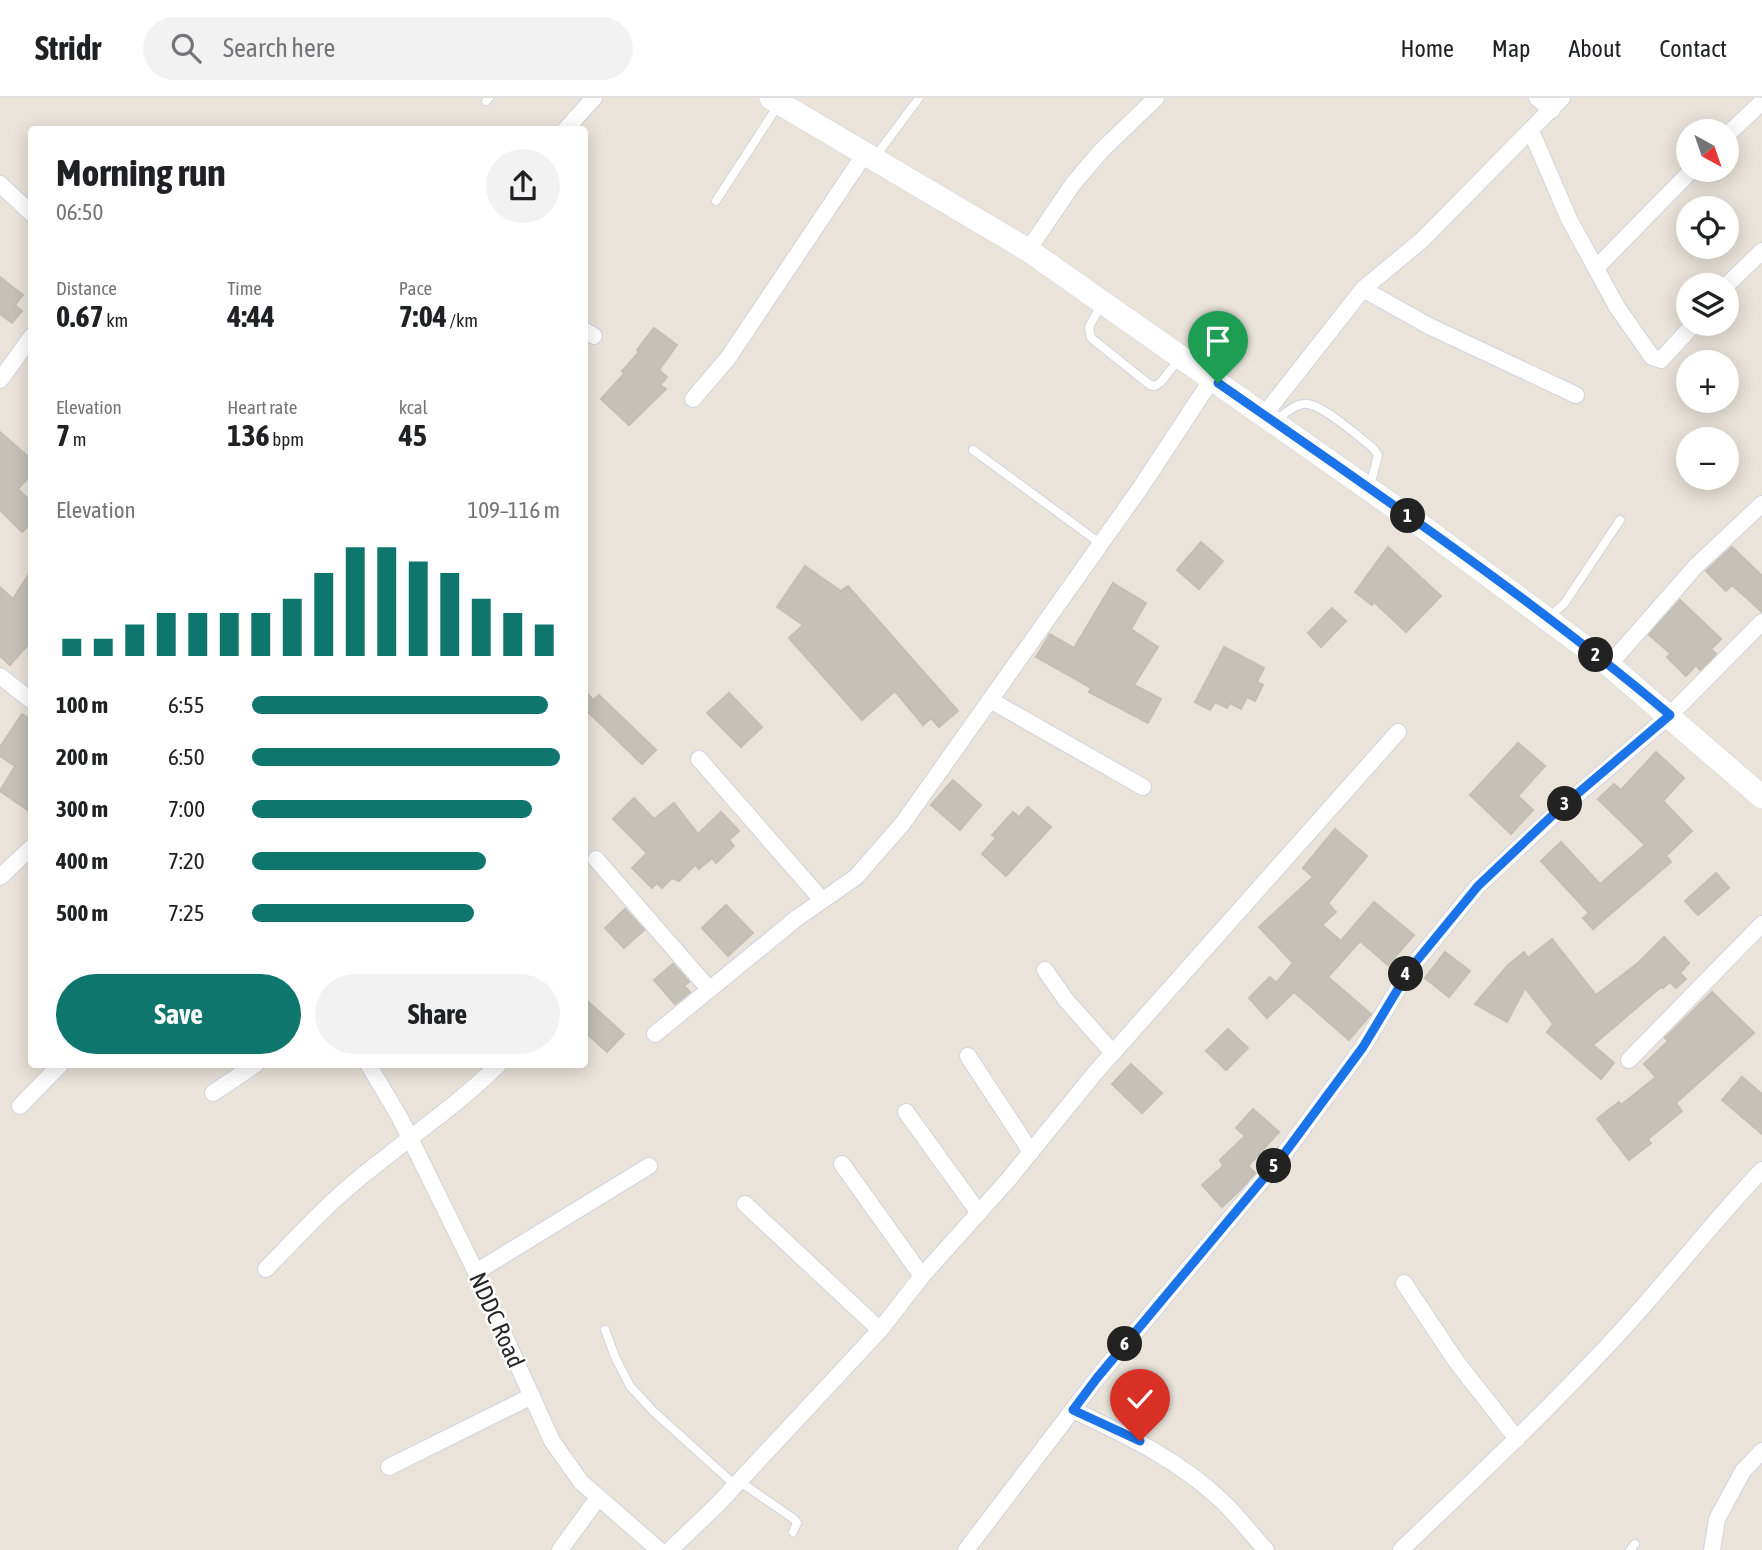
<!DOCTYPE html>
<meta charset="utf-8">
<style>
body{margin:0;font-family:"Asap Condensed",sans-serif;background:#f2f2f2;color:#202124;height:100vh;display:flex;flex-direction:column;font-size:26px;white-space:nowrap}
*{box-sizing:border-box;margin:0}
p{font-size:23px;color:#757577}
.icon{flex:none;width:38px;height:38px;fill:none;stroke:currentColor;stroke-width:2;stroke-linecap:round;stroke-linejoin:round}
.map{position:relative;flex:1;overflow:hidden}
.sheet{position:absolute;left:28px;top:28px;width:560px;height:942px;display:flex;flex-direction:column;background:#fff;border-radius:7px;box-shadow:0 4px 18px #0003}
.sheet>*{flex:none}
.needle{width:46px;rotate:140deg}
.tools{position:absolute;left:1676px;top:21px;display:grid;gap:14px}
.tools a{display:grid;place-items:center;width:63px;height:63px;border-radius:50%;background:#fff;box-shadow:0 4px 18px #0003;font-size:35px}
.pin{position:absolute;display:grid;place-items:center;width:60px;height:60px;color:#fff;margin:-72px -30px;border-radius:50% 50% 50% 0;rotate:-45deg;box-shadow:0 0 7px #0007}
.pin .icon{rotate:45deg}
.km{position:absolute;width:35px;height:35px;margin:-18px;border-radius:50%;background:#222;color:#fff;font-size:19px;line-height:35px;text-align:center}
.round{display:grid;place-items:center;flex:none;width:74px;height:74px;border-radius:37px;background:#f2f2f2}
.overview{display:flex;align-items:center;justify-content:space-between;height:119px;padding:0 28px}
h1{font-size:38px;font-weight:700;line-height:52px}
.metrics{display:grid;grid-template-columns:repeat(3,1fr);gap:10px;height:119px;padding:7px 28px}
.metrics div{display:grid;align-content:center}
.metrics b{font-size:30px;font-weight:700}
.metrics small{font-size:19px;font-weight:400}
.metrics p{font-size:19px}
.chart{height:196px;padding:14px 28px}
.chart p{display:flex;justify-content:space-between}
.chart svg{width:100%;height:126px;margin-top:7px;stroke:#0f766e;stroke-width:6}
.action{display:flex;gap:14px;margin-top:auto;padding:14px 28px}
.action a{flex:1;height:80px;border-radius:42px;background:#0f766e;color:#fff;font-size:28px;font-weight:700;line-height:80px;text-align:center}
.action a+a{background:#f2f2f2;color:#202124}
ul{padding:0 28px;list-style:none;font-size:23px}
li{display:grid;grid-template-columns:112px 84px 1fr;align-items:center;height:52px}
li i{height:18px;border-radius:9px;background:#0f766e}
header{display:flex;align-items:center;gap:42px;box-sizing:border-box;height:98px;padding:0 35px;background:#fff;border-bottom:2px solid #e0e0e0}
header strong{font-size:33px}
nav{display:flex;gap:38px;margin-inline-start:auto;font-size:24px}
.search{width:490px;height:63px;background:#f2f2f2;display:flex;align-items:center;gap:18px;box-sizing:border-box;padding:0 24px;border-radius:38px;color:#757577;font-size:26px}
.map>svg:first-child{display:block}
.building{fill:#c5c1b9;stroke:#c4bfb4;stroke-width:2}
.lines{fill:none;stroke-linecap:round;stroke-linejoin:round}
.lane-casing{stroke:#d0d3e0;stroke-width:10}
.street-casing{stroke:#d0d3e0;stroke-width:18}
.secondary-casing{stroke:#d0d3e0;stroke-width:24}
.lane{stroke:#fff;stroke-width:8}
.street{stroke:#fff;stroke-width:16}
.secondary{stroke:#fff;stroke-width:23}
.route-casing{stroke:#fff;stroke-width:14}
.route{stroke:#1a73e8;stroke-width:9}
.labels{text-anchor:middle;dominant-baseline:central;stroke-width:5;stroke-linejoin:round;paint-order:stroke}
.street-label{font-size:24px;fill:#282828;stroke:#fff}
</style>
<header>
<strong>Stridr</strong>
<div class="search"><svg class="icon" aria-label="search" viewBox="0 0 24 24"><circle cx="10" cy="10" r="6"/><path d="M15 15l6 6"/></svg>Search here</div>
<nav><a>Home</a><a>Map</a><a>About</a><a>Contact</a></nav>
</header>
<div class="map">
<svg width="1762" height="1452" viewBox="0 0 1762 1452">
<rect width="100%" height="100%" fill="#e9e3da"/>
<g class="building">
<path d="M0 179 23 197 15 207 22 213 12 225 0 216Z"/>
<path d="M654 230 677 247 659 272 667 279 660 287 666 291 629 327 601 301 624 276 622 273 639 254 637 252Z"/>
<path d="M0 334 32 362V375L18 391 32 405V424L22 434 0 412Z"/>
<path d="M1201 444 1223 463 1199 491 1177 472Z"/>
<path d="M1388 449 1441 498 1406 534 1374 504 1372 507 1355 494Z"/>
<path d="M1732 449 1762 478V514L1732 487 1726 493 1706 473Z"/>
<path d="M805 468 841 493 848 488 958 613 939 629 931 620 923 627 895 593 862 622 789 540 803 527 777 509Z"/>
<path d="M32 471V542L10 567 0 558V489L13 501Z"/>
<path d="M1113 485 1146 505 1131 531 1158 549 1134 587 1161 601 1148 625 1089 594 1091 590 1036 559 1050 536 1074 550Z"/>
<path d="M1680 502 1721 541 1711 551 1716 556 1700 572 1696 567 1686 578 1667 559 1671 556 1649 537Z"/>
<path d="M1332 510 1346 523 1321 549 1308 535Z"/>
<path d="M1224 549 1264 570 1257 584 1263 587 1255 603 1247 599 1241 611 1230 605 1227 610 1215 604 1210 612 1195 604Z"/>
<path d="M584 592 593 602 599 597 656 652 642 666 584 610Z"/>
<path d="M729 595 762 629 741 649 707 615Z"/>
<path d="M22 616 32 622V715L0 693 15 668 0 658V649Z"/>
<path d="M1518 645 1545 668 1518 698 1533 712 1511 736 1470 697Z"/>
<path d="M1656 654 1684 680 1663 703 1692 733 1666 758 1671 764 1593 831 1583 820 1589 815 1541 763 1561 744 1600 786 1645 747 1598 701 1614 686 1621 692Z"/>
<path d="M953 682 981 707 960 732 931 707Z"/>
<path d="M634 700 654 721 674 705 698 736 721 714 739 733 729 742 734 748 716 765 712 760 699 771 695 767 679 783 672 780 662 790 657 785 652 790 632 770 647 755 613 721Z"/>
<path d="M1028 709 1051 729 1006 778 982 756 996 740 992 737 1013 714 1019 719Z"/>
<path d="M1335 731 1367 758 1328 805 1336 814 1322 827 1341 843 1374 804 1414 837 1388 867 1360 843 1328 879 1371 916 1349 942 1294 894 1267 920 1249 900 1270 879 1276 885 1293 865 1259 829 1313 779 1303 770Z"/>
<path d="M1716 775 1729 790 1698 817 1685 803Z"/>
<path d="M726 807 753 835 728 858 702 830Z"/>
<path d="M625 811 644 832 624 850 605 830Z"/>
<path d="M1664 839 1689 865 1680 875 1686 881 1676 890 1670 884 1663 890 1661 889 1593 947 1614 965 1601 981 1547 934 1553 926 1525 890 1507 924 1475 906 1508 867 1524 854 1528 860 1552 841 1596 897 1638 865Z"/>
<path d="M1445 854 1470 873 1449 899 1425 880Z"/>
<path d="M673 866 689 884 684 888 690 894 675 906 654 882Z"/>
<path d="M1712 894 1754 935 1676 1005 1682 1013 1648 1041 1651 1045 1629 1062 1597 1021 1619 1004 1621 1007 1656 979 1644 966 1668 943 1665 940Z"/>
<path d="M584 900 624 936 607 954 584 933Z"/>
<path d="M1228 931 1248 950 1226 972 1206 953Z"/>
<path d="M1131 966 1162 995 1142 1015 1112 986Z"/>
<path d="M1742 979 1762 996V1036L1722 1002Z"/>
<path d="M1253 1011 1279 1034 1248 1068 1255 1075 1239 1093 1222 1109 1202 1087 1223 1068 1220 1062 1245 1038 1236 1030Z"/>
</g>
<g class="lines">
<defs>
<g id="lane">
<path d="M486 3 489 0"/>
<path d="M875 59 919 0"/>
<path d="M716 103 779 6"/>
<path d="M1101 207 1089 229 1091 240 1150 287 1155 288 1161 284 1180 260"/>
<path d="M1274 323C1282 318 1293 307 1303 306 1319 303 1359 339 1373 350L1378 357 1370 388"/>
<path d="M973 352 1101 446"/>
<path d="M1549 519 1564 506 1620 422"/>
<path d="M605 1232 616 1261 630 1288 653 1313 735 1387"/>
<path d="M739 1383 794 1421 797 1425 793 1434"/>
<path d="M1630 1452 1635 1446"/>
</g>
<g id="street">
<path d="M1537 0 1552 12"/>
<path d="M565 32 594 0"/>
<path d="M1531 33 1569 121 1617 209 1652 259 1661 262 1694 226"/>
<path d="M1727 37 1762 4"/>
<path d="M0 86 32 116"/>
<path d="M1028 152 1073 86 1101 53 1156 0"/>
<path d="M1596 170 1692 72"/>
<path d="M1727 187 1762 153"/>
<path d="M1363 191 1429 228 1576 297"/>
<path d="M584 232 594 238"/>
<path d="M0 282 32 238"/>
<path d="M693 301 728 260 864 57"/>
<path d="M1264 317 1363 191 1422 142 1562 0"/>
<path d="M1609 567 1696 468 1762 406"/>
<path d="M0 578 32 603"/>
<path d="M990 602 1143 689"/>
<path d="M699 661 822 802"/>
<path d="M596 761 709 891"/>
<path d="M0 779 32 749"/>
<path d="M1045 872 1066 902 1113 955"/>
<path d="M655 936 797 820 856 779 903 725 1141 389 1212 281"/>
<path d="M968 958 1031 1054"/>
<path d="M1629 962 1762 826"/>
<path d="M368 966 399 1018 472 1166 552 1343 581 1384 659 1452"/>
<path d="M213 995 256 966"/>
<path d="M20 1008 61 966"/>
<path d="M906 1014 979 1115"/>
<path d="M842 1066 922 1178"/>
<path d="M745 1106 880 1232"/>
<path d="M266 1171C297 1139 327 1106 362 1078 408 1040 457 1008 499 966"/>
<path d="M476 1174 649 1068"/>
<path d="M1404 1185 1456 1263 1517 1341"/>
<path d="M1073 1312C1126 1337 1179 1362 1222 1403 1238 1418 1251 1436 1266 1452"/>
<path d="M389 1369 532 1298"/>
<path d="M560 1452 598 1400"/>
<path d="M670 1452 718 1406 880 1232 922 1178 1008 1082 1095 975 1398 634"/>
<path d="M966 1452 1097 1280 1284 1056 1363 949 1410 871 1478 788 1557 714 1670 617 1762 524"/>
<path d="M1401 1452C1479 1377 1559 1302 1632 1221 1676 1172 1716 1120 1762 1072"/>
<path d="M1712 1452 1717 1421 1743 1373 1762 1353"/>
</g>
<path id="secondary" d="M771 0 1028 152 1423 429 1609 567 1762 699"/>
</defs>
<use href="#lane" class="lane-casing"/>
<use href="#street" class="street-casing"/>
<use href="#secondary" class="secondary-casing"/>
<use href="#lane" class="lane"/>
<use href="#street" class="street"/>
<use href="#secondary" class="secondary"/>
</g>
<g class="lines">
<defs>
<path id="route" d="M1140 1343 1073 1312 1097 1280 1284 1056 1363 949 1410 871 1478 788 1557 713 1670 617C1527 497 1371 391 1218 285"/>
</defs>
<use href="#route" class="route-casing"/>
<use href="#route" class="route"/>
</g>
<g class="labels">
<g class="street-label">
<text transform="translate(497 1222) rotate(66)">NDDC Road</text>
</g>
</g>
</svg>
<div class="tools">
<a><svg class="needle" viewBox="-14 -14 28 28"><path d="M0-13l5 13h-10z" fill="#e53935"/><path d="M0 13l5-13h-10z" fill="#757577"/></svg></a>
<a><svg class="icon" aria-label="locate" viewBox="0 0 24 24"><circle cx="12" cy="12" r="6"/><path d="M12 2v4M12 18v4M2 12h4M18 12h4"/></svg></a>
<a><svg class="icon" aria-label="layers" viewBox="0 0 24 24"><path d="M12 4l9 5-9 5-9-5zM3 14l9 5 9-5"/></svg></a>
<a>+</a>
<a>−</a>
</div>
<div class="pin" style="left:1218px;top:285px;background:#1e9e55"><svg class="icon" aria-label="arrive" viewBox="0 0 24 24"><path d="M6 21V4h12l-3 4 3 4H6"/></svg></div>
<div class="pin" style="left:1140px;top:1343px;background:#d93025"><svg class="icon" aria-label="check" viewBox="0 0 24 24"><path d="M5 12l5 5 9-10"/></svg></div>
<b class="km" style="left:1408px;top:418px">1</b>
<b class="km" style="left:1596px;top:557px">2</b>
<b class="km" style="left:1565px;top:706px">3</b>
<b class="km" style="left:1406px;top:876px">4</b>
<b class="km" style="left:1274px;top:1068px">5</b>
<b class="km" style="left:1125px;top:1246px">6</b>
<section class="sheet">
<div class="overview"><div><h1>Morning run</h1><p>06:50</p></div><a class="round"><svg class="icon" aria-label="share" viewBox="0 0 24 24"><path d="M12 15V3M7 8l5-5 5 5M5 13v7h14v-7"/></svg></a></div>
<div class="metrics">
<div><p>Distance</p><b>0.67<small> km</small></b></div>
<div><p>Time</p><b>4:44</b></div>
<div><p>Pace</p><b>7:04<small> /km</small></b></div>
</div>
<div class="metrics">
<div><p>Elevation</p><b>7<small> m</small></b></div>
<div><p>Heart rate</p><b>136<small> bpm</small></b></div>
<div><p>kcal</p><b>45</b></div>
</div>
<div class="chart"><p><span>Elevation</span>109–116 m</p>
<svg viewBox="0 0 160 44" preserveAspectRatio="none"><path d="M5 44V38M15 44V38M25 44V33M35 44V29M45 44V29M55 44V29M65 44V29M75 44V24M85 44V15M95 44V6M105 44V6M115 44V11M125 44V15M135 44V24M145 44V29M155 44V33"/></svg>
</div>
<ul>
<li><b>100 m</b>6:55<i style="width:96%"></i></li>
<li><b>200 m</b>6:50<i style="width:100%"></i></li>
<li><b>300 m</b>7:00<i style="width:91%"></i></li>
<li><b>400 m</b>7:20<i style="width:76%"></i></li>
<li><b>500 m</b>7:25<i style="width:72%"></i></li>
</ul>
<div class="action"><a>Save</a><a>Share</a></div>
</section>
</div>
